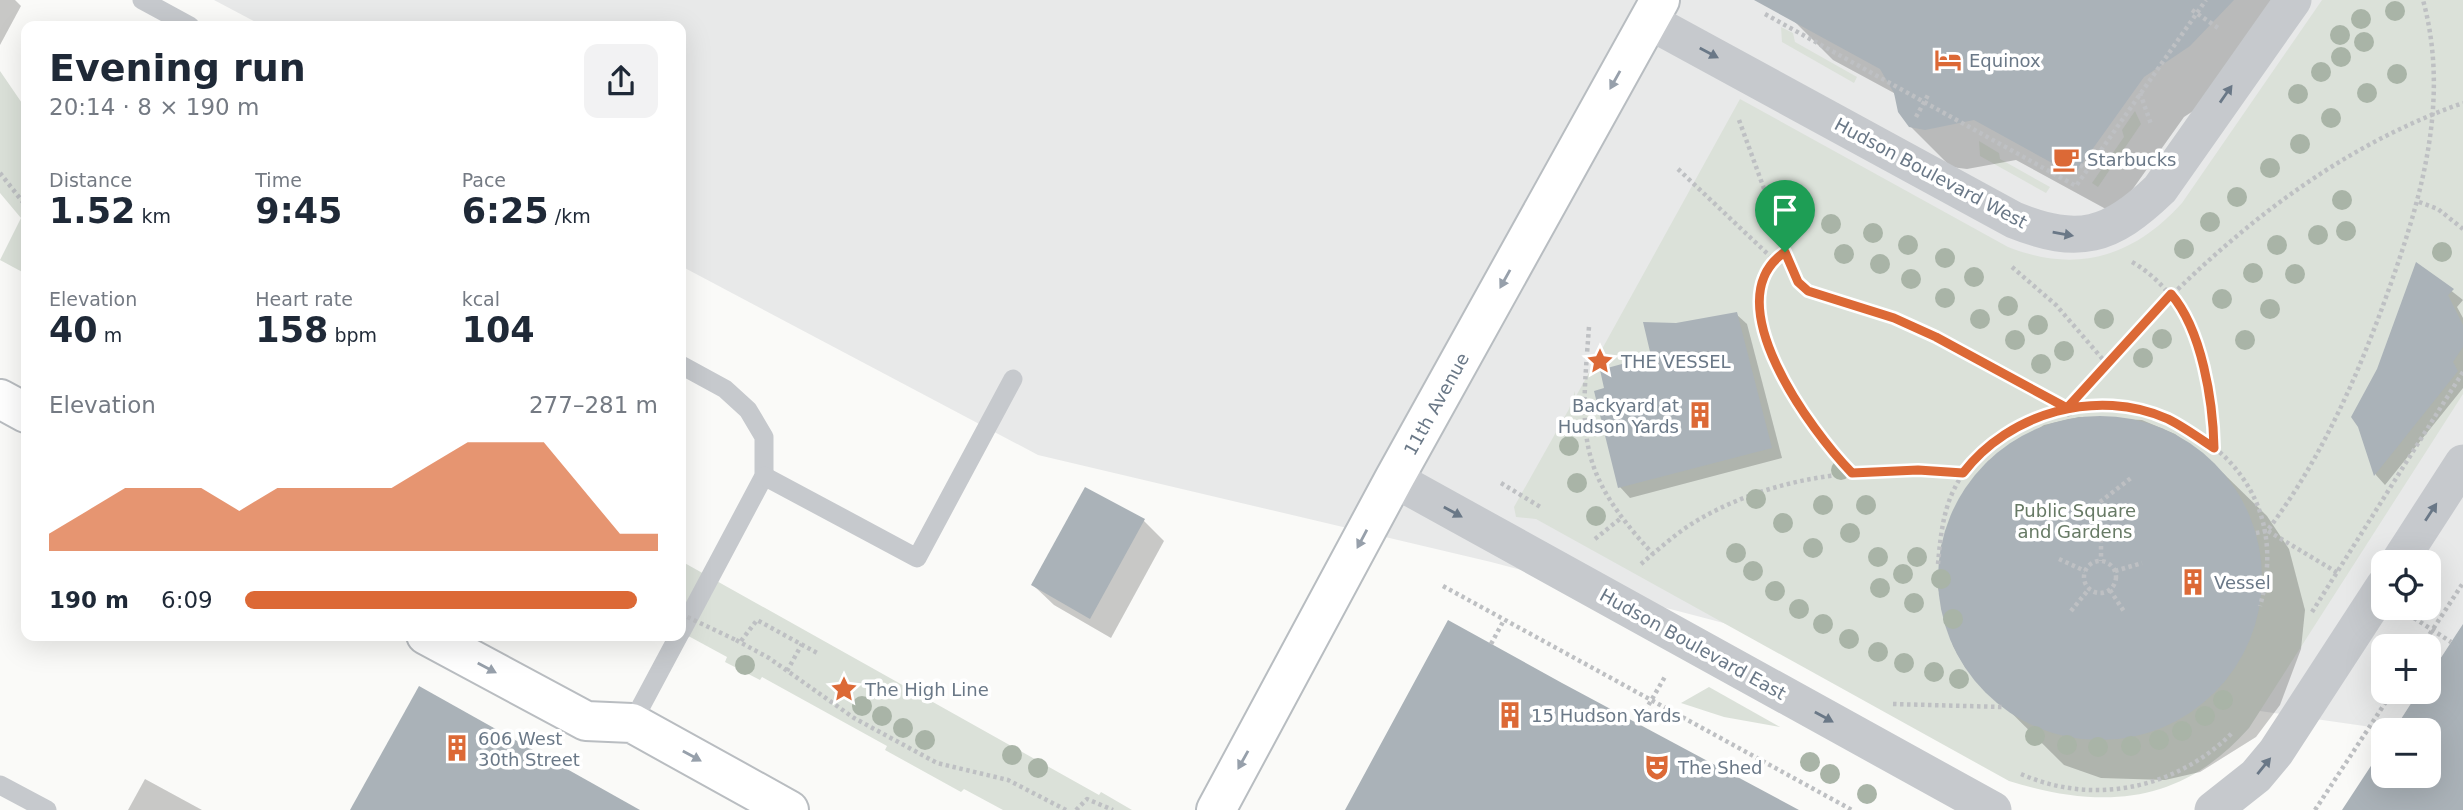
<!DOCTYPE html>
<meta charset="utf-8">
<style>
body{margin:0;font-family:"DejaVu Sans",sans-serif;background:#f2f2f3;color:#1f2937;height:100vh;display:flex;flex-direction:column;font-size:26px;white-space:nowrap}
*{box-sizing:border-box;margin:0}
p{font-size:23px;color:#747a83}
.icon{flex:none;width:38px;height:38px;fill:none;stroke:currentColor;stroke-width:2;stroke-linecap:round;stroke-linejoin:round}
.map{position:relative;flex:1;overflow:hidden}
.panel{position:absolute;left:21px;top:21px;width:665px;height:620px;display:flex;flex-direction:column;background:#fff;border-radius:14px;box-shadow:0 7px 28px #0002}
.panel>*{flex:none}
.controls{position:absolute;left:2371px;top:550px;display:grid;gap:14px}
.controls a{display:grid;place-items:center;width:70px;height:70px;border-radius:14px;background:#fff;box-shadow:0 7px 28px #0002;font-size:35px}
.pin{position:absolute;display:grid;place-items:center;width:60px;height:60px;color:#fff;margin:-72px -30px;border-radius:50% 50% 50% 0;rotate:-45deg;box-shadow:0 0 7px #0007}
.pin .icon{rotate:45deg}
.round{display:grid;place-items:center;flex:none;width:74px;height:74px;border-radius:14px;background:#f2f2f3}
.headline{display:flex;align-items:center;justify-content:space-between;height:119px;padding:0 28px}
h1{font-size:38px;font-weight:600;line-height:52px}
.figures{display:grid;grid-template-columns:repeat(3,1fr);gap:10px;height:119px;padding:7px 28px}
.figures div{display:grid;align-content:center}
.figures b{font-size:35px;font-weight:600}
.figures small{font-size:19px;font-weight:400}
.figures p{font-size:19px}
.chart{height:196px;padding:14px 28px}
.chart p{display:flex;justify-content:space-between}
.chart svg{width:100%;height:126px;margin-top:7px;fill:#dc6936;opacity:.7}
ul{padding:0 28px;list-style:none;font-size:23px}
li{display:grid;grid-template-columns:112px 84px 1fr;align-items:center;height:52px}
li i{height:18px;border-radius:9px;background:#dc6936}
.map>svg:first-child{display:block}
.built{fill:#e8e9e9;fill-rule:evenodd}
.green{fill:#dbe1d9}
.shadow{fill:#0003}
.building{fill:#aab2b8}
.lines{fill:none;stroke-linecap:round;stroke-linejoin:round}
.secondary-casing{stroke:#b8bdc1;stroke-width:42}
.primary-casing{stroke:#b9bdc1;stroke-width:42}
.path{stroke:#bec0c3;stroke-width:4.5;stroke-dasharray:3.5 3.5;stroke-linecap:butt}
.service{stroke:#c6c9cd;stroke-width:19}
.minor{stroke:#c6c9cd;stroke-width:37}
.secondary{stroke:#fff;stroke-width:38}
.primary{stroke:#fff;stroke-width:38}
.path-bridge{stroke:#bec0c3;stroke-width:4.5;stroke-dasharray:3.5 3.5;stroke-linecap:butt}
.tree{fill:#a9b4a7}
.oneway{fill:#6a7887}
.oneway2{fill:#97a0ab}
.route-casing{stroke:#fff;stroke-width:14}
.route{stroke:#dc6936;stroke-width:9}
.labels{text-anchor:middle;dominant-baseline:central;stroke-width:7;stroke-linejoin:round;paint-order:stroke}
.poi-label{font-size:18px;fill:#6a7887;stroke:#fff;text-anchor:start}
.street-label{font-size:18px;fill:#6a7887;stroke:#fff}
.park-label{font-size:18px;fill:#677a65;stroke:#fff}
</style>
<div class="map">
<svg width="2463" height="810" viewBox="0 0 2463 810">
<rect width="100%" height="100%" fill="#fafaf8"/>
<path class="built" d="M214 0H2463V740L2429 730H2392L1819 648 1491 562 1038 455 681 266V26H263ZM2384 562H2429V607H2384ZM2384 646H2429V691H2384Z"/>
<g class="green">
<path d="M2322 0H2463V394L2249 728C2181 805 2103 810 2009 781L1536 519 1516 517 1514 507 1569 409 1575 391V398L1740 99 2008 247C2077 274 2133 257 2182 203Z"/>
<path d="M1781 27 1793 33 1795 42 1857 77 1854 83 1782 42Z"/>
<path d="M0 71 26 109V274L0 260 21 218 0 193Z"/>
<path d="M2135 111 2141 124 2098 187 2092 183 2124 137 2122 130Z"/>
<path d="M1979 141 1999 153 2000 159 2050 187 2046 193 1980 156Z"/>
<path d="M681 561 1099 795 1101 792 1132 810H1003L964 789 961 792 885 750 887 746 762 677 760 680 725 662 727 657 681 632Z"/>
<path d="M1709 687 1780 727 1724 717 1681 703Z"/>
</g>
<g class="shadow">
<path d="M0 0H15L21 6 0 45Z"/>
<path d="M1803 0H2275L2231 86 2184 117 2115 214 2016 160 1967 169 1951 167 1910 126 1894 93 1833 60 1793 20Z"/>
<path d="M2417 264 2463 300 2457 307 2463 318V388L2385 485 2376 475 2360 426Z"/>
<path d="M1736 314 1747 324 1782 458 1630 498 1620 487 1654 357 1677 325Z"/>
<path d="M2079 417 2142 420 2175 434 2224 474 2267 516 2289 549 2305 610 2301 649 2280 705 2256 737 2200 772 2165 780 2101 778 2064 765 1965 667 1953 646 1938 588 1941 546 1966 490 1988 461 2044 425Z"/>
<path d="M1086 489 1144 521 1164 541 1111 638 1054 605 1033 585Z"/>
<path d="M145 779 202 810H128Z"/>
</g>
<g class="building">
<path d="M1754 0H2234L2190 46 2144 77 2074 175 1974 120 1925 130 1909 127 1898 112 1894 93 1880 69Z"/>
<path d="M2416 262 2454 289 2448 295 2463 325V347L2453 362 2458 371 2374 476 2358 427 2351 417 2377 369Z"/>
<path d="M1737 312 1772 448 1618 488 1594 391 1604 388 1600 370 1651 356 1643 322 1676 323Z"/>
<circle cx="2100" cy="578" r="162"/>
<path d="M1085 487 1145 519 1090 619 1031 585Z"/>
<path d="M1448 620 1562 683 1799 810H1345Z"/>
<path d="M2463 624V810H2342L2384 746V775H2429V730H2394L2419 691H2429V676Z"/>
<path d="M419 686 640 810H350Z"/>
</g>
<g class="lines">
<defs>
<g id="secondary">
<path id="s1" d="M1216 810 1394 479 1660 0"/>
</g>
<g id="primary">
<path d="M0 399 26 413"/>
<path d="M426 635 586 721 632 723 789 810"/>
</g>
</defs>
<use href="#secondary" class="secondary-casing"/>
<use href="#primary" class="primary-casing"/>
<g class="path">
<path d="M2192 10 2218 28"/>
<path d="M1765 14 2076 186 2206 0"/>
<path d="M2140 93 2151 124"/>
<path d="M1916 117 1928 95"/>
<path d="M1739 120 1798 282C1825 306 1863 306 1896 320 1956 344 2012 375 2067 408L2070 417"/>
<path d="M2080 165 2087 169"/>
<path d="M1678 169 1773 259"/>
<path d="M0 173 26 206"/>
<path d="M2419 202 2438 209 2463 229"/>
<path d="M1785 252C1713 299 1812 432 1851 473"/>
<path d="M2132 262C2195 298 2212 379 2214 447"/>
<path d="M2012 267 2056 305 2106 363"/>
<path d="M1589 327C1581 435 1575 470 1653 554"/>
<path d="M2068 407C2176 281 2302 159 2463 103"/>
<path d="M1501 483 1542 508"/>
<path d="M2100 502 2131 478"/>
<path d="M2268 531 2338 573"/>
<path d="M2101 532V561"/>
<path d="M2256 533 2267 531C2319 463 2356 380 2385 300 2420 203 2451 103 2423 0"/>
<path d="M1595 539 1621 518"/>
<path d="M2059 559 2085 571"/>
<circle cx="2100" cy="577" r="16"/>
<path d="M1641 564C1661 547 1682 528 1705 516 1783 473 1876 466 1963 473"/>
<path d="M1938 564C1940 542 1942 518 1951 496 2022 331 2317 409 2260 606"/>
<path d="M2115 571 2142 563"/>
<path d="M1443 586 1852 810"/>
<path d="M2110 590 2125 613"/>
<path d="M2071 611 2089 589"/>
<path d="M2312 612 2463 372"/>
<path d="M2414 618 2451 642"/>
<path d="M736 640 769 658 854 718 937 763 1008 780 1066 810"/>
<path d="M741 641 757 620 819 654"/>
<path d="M1491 644 1504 620"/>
<path d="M2422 646 2463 583"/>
<path d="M787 671 802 644"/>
<path d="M1893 704 2002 707"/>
<path d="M1638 723 1666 675"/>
<path d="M2021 774C2093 806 2176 789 2232 733"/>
<path d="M1076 810 1087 799 1113 810"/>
<path d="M2315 810 2393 691"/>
</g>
<g class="service">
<path d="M142 0 190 26"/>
<path d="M681 365 725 389 748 410 764 437V476L681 632"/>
<path d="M764 476 917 558 1013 379"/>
<path d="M632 723 679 635"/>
<path d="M0 785 47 810"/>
</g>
<g class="minor">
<path d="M1649 21 2014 220C2079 246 2110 237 2160 189L2293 0"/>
<path d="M1394 479 1993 810"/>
<path d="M2399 562 2463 463"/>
<path d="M2213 810 2256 776 2276 752 2384 586"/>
</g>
<use href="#secondary" class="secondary"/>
<use href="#primary" class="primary"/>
<path class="path-bridge" d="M681 614 736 640"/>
</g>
<g class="tree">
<circle cx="2395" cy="11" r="10"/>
<circle cx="2361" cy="19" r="10"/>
<circle cx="2340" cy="35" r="10"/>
<circle cx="2364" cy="42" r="10"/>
<circle cx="2341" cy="57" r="10"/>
<circle cx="2321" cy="72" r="10"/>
<circle cx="2397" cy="74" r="10"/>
<circle cx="2367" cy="93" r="10"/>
<circle cx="2298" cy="94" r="10"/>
<circle cx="2331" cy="118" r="10"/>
<circle cx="2300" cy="144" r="10"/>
<circle cx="2270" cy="168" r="10"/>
<circle cx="2237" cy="197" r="10"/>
<circle cx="2342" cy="200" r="10"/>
<circle cx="2210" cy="222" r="10"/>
<circle cx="1831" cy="224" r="10"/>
<circle cx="2346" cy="231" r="10"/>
<circle cx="1873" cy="233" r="10"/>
<circle cx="2318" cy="235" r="10"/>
<circle cx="1908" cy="245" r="10"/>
<circle cx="2277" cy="245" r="10"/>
<circle cx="2184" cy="249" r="10"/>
<circle cx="2442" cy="252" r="10"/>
<circle cx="1844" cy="254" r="10"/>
<circle cx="1945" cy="258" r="10"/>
<circle cx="1880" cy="264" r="10"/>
<circle cx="2253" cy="273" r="10"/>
<circle cx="2295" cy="274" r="10"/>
<circle cx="1974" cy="277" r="10"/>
<circle cx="1911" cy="279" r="10"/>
<circle cx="1945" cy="298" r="10"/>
<circle cx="2222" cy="299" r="10"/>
<circle cx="2008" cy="306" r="10"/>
<circle cx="2270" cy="309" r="10"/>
<circle cx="1980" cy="319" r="10"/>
<circle cx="2104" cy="319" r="10"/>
<circle cx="2038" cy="325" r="10"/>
<circle cx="2162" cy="339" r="10"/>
<circle cx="2015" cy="340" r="10"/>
<circle cx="2245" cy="340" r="10"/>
<circle cx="2064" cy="351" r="10"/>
<circle cx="2143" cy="358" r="10"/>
<circle cx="2041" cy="364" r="10"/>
<circle cx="1569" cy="446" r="10"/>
<circle cx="1841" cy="470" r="10"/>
<circle cx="1577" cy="483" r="10"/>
<circle cx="1756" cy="499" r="10"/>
<circle cx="1823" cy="505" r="10"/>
<circle cx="1866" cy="505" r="10"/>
<circle cx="1596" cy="516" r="10"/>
<circle cx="1783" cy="523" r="10"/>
<circle cx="1850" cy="533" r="10"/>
<circle cx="1813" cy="548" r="10"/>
<circle cx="1736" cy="553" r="10"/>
<circle cx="1878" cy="557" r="10"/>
<circle cx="1917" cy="557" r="10"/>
<circle cx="1753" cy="571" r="10"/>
<circle cx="1903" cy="574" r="10"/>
<circle cx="1941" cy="579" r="10"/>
<circle cx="1880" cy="588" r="10"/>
<circle cx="1775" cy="591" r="10"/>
<circle cx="1914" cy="603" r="10"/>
<circle cx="1799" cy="609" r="10"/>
<circle cx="1953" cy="619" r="10"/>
<circle cx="1823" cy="624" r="10"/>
<circle cx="1849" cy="639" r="10"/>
<circle cx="1878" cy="652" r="10"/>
<circle cx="1904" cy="663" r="10"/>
<circle cx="745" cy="665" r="10"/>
<circle cx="1934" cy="672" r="10"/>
<circle cx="1959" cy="679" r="10"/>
<circle cx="2223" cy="700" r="10"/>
<circle cx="862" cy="706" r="10"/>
<circle cx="882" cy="716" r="10"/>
<circle cx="2205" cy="716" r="10"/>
<circle cx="903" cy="728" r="10"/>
<circle cx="2182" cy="731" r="10"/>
<circle cx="2035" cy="736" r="10"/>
<circle cx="925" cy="740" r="10"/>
<circle cx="2159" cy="740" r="10"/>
<circle cx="2067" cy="745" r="10"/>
<circle cx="2131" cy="746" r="10"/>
<circle cx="2098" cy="747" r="10"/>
<circle cx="1012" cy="755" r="10"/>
<circle cx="1810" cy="762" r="10"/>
<circle cx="1038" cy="768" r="10"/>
<circle cx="1830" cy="774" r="10"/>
<circle cx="1867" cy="794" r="10"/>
</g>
<defs><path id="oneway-solid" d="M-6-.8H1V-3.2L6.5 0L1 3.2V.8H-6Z" transform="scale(1.75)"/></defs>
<g class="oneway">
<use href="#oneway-solid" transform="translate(1709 53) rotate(28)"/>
<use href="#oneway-solid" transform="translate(2226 94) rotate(-55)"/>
<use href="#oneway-solid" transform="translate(2063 234) rotate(10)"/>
<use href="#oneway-solid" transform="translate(1453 512) rotate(29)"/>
<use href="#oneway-solid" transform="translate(2431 512) rotate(-57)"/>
<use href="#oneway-solid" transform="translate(1824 717) rotate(29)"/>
<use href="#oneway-solid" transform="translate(2264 766) rotate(-51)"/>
</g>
<g class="oneway2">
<use href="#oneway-solid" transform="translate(1615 80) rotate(119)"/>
<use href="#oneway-solid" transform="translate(1505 279) rotate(119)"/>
<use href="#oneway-solid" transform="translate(1362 539) rotate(118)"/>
<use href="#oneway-solid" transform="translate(487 668) rotate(28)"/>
<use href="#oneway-solid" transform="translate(692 756) rotate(29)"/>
<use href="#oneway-solid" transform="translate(1243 760) rotate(119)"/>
</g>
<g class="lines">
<defs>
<path id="route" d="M1785 252C1713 300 1812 432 1852 473L1918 470 1963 473C2009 413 2097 387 2168 419 2184 427 2199 438 2214 448 2213 401 2202 330 2171 294L2067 408 1936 337 1894 318 1808 291 1798 282 1785 252"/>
</defs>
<use href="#route" class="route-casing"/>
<use href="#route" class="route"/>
</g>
<defs>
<symbol id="hotel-bare" viewBox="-9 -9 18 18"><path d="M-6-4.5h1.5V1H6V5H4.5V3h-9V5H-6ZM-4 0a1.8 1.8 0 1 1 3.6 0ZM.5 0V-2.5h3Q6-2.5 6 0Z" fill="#dc6936" stroke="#fff" stroke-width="2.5" paint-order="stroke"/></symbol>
<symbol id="cafe-bare" viewBox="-9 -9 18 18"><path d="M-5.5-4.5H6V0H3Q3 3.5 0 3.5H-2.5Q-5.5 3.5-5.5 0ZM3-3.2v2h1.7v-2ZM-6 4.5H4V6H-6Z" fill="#dc6936" stroke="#fff" stroke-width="2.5" paint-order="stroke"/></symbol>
<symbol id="sight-bare" viewBox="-9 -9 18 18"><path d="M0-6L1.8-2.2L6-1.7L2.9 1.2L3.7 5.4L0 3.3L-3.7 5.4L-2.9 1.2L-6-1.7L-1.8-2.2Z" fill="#dc6936" stroke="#fff" stroke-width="2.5" paint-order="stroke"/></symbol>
<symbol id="building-bare" viewBox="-9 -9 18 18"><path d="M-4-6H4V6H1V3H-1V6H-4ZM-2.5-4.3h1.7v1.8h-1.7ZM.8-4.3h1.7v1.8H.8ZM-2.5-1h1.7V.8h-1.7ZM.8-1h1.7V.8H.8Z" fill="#dc6936" stroke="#fff" stroke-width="2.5" paint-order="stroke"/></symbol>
<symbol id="theatre-bare" viewBox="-9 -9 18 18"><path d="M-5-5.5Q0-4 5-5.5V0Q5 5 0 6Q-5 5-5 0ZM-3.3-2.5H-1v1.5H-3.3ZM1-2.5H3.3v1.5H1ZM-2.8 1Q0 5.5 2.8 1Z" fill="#dc6936" stroke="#fff" stroke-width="2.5" paint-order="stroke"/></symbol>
</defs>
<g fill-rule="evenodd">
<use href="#hotel-bare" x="1929" y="41" width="38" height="38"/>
<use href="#cafe-bare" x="2047" y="140" width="38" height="38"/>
<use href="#sight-bare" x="1581" y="342" width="38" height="38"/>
<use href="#building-bare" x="1681" y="396" width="38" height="38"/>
<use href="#building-bare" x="2174" y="563" width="38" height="38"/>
<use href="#sight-bare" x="825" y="670" width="38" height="38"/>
<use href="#building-bare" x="1491" y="696" width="38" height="38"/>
<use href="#building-bare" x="438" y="729" width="38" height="38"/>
<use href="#theatre-bare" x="1638" y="748" width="38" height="38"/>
</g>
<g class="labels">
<g class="poi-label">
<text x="1969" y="60">Equinox</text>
<text x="2087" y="159">Starbucks</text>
<text x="1621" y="361">THE VESSEL</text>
<text x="1679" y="405" text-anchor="end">Backyard at<tspan x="1679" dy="21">Hudson Yards</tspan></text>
<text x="2214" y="582">Vessel</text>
<text x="865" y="689">The High Line</text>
<text x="1531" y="715">15 Hudson Yards</text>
<text x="478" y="738">606 West<tspan x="478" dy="21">30th Street</tspan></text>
<text x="1678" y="767">The Shed</text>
</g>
<g class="street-label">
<text transform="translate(1931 173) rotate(28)">Hudson Boulevard West</text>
<text stroke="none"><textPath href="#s1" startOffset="462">11th Avenue</textPath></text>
<text transform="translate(1693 644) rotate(29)">Hudson Boulevard East</text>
</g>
<g class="park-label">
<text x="2075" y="510">Public Square<tspan x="2075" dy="21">and Gardens</tspan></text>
</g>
</g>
</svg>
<div class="controls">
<a><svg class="icon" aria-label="locate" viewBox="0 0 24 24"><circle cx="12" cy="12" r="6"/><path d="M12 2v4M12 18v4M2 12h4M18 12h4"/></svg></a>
<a>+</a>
<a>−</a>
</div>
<div class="pin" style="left:1785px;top:252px;background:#1e9e55"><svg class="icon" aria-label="arrive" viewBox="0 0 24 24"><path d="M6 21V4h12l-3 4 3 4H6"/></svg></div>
<section class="panel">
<div class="headline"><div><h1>Evening run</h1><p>20:14 · 8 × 190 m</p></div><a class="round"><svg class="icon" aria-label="share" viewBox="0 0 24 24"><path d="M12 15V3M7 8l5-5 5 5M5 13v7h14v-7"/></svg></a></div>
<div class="figures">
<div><p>Distance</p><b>1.52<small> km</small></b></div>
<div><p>Time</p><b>9:45</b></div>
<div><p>Pace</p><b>6:25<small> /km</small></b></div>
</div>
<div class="figures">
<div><p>Elevation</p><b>40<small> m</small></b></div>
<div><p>Heart rate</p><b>158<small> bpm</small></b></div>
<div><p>kcal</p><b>104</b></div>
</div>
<div class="chart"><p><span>Elevation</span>277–281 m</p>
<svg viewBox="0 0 160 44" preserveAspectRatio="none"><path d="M0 44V38L10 30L20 22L30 22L40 22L50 30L60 22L70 22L80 22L90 22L100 14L110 6L120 6L130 6L140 22L150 38L160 38V44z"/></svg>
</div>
<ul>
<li><b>190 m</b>6:09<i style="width:95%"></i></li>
</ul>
</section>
</div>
